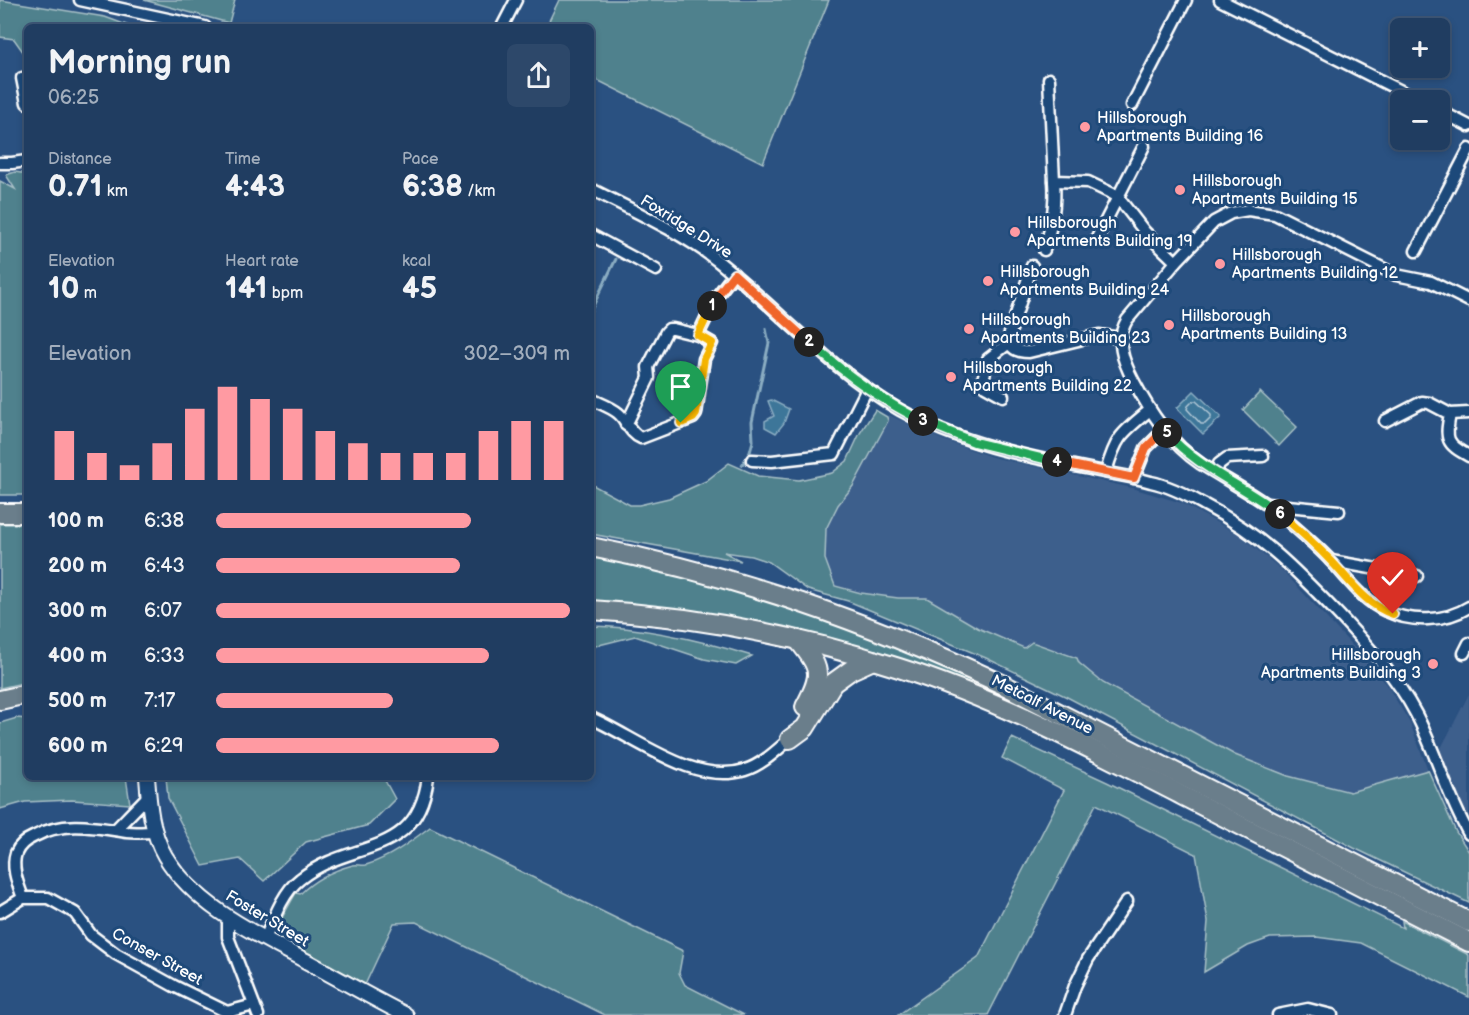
<!DOCTYPE html>
<meta charset="utf-8">
<style>
body{margin:0;font-family:"Balsamiq Sans",sans-serif;background:#2d486a;color:#f1f3f6;height:100vh;display:flex;flex-direction:column;font-size:22px;white-space:nowrap}
*{box-sizing:border-box;margin:0}
p{font-size:20px;color:#a2aebd}
.icon{flex:none;width:33px;height:33px;fill:none;stroke:currentColor;stroke-width:2;stroke-linecap:round;stroke-linejoin:round}
.map{position:relative;flex:1;overflow:hidden}
.details{position:absolute;left:24px;top:24px;width:570px;height:756px;display:flex;flex-direction:column;background:#203d61;border-radius:9px;box-shadow:0 3px 9px #0003,0 0 0 2px #3d5676}
.details>*{flex:none}
.controls{position:absolute;left:1390px;top:18px;display:grid;gap:12px}
.controls a{display:grid;place-items:center;width:60px;height:60px;border-radius:9px;background:#203d61;box-shadow:0 3px 9px #0003,0 0 0 2px #3d5676;font-size:30px}
.pin{position:absolute;display:grid;place-items:center;width:51px;height:51px;color:#fff;margin:-62px -26px;border-radius:50% 50% 50% 0;rotate:-45deg;box-shadow:0 0 6px #0007}
.pin .icon{rotate:45deg}
.km{position:absolute;width:30px;height:30px;margin:-15px;border-radius:50%;background:#222;color:#fff;font-size:16px;line-height:30px;text-align:center}
.round{display:grid;place-items:center;flex:none;width:63px;height:63px;border-radius:9px;background:#2d486a}
.summary{display:flex;align-items:center;justify-content:space-between;height:102px;padding:0 24px}
h1{font-size:33px;font-weight:700;line-height:45px}
.metrics{display:grid;grid-template-columns:repeat(3,1fr);gap:9px;height:102px;padding:6px 24px}
.metrics div{display:grid;align-content:center}
.metrics b{font-size:30px;font-weight:700}
.metrics small{font-size:16px;font-weight:400}
.metrics p{font-size:16px}
.chart{height:168px;padding:12px 24px}
.chart p{display:flex;justify-content:space-between}
.chart svg{width:100%;height:108px;margin-top:6px;stroke:#ff9aa2;stroke-width:6}
ul{padding:0 24px;list-style:none;font-size:20px}
li{display:grid;grid-template-columns:96px 72px 1fr;align-items:center;height:45px}
li i{height:15px;border-radius:8px;background:#ff9aa2}
.map>svg:first-child{display:block}
.built{fill:#3d5e8c}
.green{fill:#50818d;stroke:#a8c0c6;stroke-width:1.5}
.water{fill:#3e7699;stroke:#8badc2;stroke-width:1.5}
.lines{fill:none;stroke-linecap:round;stroke-linejoin:round}
.shore{stroke:#b2c8d6;stroke-width:1.5}
.stream{stroke:#8badc2;stroke-width:3}
.street-casing{stroke:#fff;stroke-width:15}
.secondary-casing{stroke:#fff;stroke-width:18}
.highway-casing{stroke:#fff;stroke-width:22}
.street{stroke:#1f4a7a;stroke-width:10}
.secondary{stroke:#1f4a7a;stroke-width:14}
.highway{stroke:#6b7e8b;stroke-width:18}
.split-1-casing{stroke:#fff;stroke-width:12}
.split-2-casing{stroke:#fff;stroke-width:12}
.split-3-casing{stroke:#fff;stroke-width:12}
.split-4-casing{stroke:#fff;stroke-width:12}
.split-5-casing{stroke:#fff;stroke-width:12}
.split-6-casing{stroke:#fff;stroke-width:12}
.split-7-casing{stroke:#fff;stroke-width:12}
.split-1{stroke:#f5b400;stroke-width:8}
.split-2{stroke:#f0652b;stroke-width:8}
.split-3{stroke:#22a559;stroke-width:8}
.split-4{stroke:#22a559;stroke-width:8}
.split-5{stroke:#f0652b;stroke-width:8}
.split-6{stroke:#22a559;stroke-width:8}
.split-7{stroke:#f5b400;stroke-width:8}
.poi-dot{fill:#ff9aa2;stroke:#1f4a7a;stroke-width:2}
.labels{text-anchor:middle;dominant-baseline:central;stroke-width:6;stroke-linejoin:round;paint-order:stroke}
.poi-label{font-size:16px;fill:#fff;stroke:#1f4a7a;text-anchor:start}
.street-label{font-size:16px;fill:#fff;stroke:#1f4a7a}
</style>
<div class="map">
<svg width="1469" height="1015" viewBox="0 0 1469 1015">
<rect width="100%" height="100%" fill="#2a5181"/>
<filter id="ink" filterUnits="userSpaceOnUse"><feTurbulence type="fractalNoise" baseFrequency=".0167" numOctaves="2"/><feDisplacementMap in="SourceGraphic" scale="12" xChannelSelector="R" yChannelSelector="G"/><feConvolveMatrix kernelMatrix="1 2 1 2 8 2 1 2 1" color-interpolation-filters="sRGB"/></filter>
<g filter="url(#ink)">
<g class="built">
<path d="M889 415 943 440 992 457 1132 488 1182 503 1239 535 1282 570 1374 669 1387 685 1410 723 1428 770 1350 792 1288 776 1235 755 1103 683 1078 663 1032 642 1024 648 978 628 927 598H898L861 593 834 586 825 559 826 529 838 505 853 486 888 421 887 417Z"/>
<path d="M1469 694V828L1437 756Z"/>
</g>
<g class="green">
<path d="M0 0 105 17 132 27H27L26 56 14 39 0 37Z"/>
<path d="M144 0H235L229 23Z"/>
<path d="M559 0H829L763 163 591 77V27H546Z"/>
<path d="M15 172 27 174V495H0V181L15 189 6 175Z"/>
<path d="M1260 392 1297 427 1279 446 1243 410Z"/>
<path d="M875 410 887 417 888 421 853 486 838 505 826 529 825 559 835 586 861 593 898 598H927L978 628 1024 648 1032 642 1077 658 1079 663 1103 683 1235 755 1288 776 1350 792 1428 770 1456 832 1469 852V903L1354 848 1067 697 986 658 848 601 808 590 769 562 751 556 724 552 741 561 591 534V484L630 505H639L669 498 706 481 729 463 758 476 799 480 832 473 847 461 860 433Z"/>
<path d="M0 524H27V682L0 688Z"/>
<path d="M591 558 627 561 772 600 954 670 1469 928V936L953 681 591 604Z"/>
<path d="M591 626C645 627 700 640 752 656L736 665 704 659 635 636 591 647Z"/>
<path d="M17 718 27 719V777H126L130 804 72 800 25 802 0 809V723Z"/>
<path d="M1012 738 1107 782 1403 928 1402 921 1469 955V997L1361 943 1316 937 1270 938 1248 946 1204 972 1208 921 1196 854 1096 804 988 1015H898L978 958 1064 790 1002 758Z"/>
<path d="M166 777H383L395 799 369 825 306 842 264 881 240 859 203 866 168 798Z"/>
<path d="M430 827 683 951 679 973 685 985 744 1015H605L416 922 394 923 364 987 275 937 278 925 296 893 300 894C314 880 334 870 353 865 358 864 362 866 366 865 391 857 410 842 430 827Z"/>
</g>
<g class="water">
<path d="M1194 391 1221 417 1203 434 1177 408Z"/>
<path d="M771 400 789 409 784 423 776 433 765 427V421L774 416 768 401Z"/>
</g>
<g class="lines">
<path class="shore" d="M1193 401H1196L1211 415V418L1205 424H1201L1187 409 1188 406Z"/>
<g class="stream">
<path d="M591 310 616 259"/>
<path d="M742 465 750 452 753 441 752 422 769 343 766 329"/>
</g>
<defs>
<g id="street">
<path d="M80 0 205 27"/>
<path d="M1220 0 1419 100"/>
<path d="M502 27 516 0"/>
<path d="M27 77 22 78 27 103"/>
<path d="M1049 79 1054 181 1088 182 1117 196 1145 232 1176 262"/>
<path d="M1132 105 1186 0"/>
<path d="M1440 111 1469 126"/>
<path d="M0 163H12L27 161"/>
<path d="M591 189C634 211 681 232 719 262 780 311 832 371 900 410 959 443 1024 456 1090 469 1110 474 1131 476 1151 482 1170 486 1187 495 1203 504 1262 535 1294 568 1339 615 1368 646 1396 676 1416 714 1436 752 1447 796 1469 834"/>
<path d="M591 235 656 270"/>
<path d="M1097 238 1144 146"/>
<path d="M1044 250C1052 227 1056 206 1054 181"/>
<path d="M1416 251 1469 149"/>
<path d="M1032 266 1009 336C1008 349 1018 352 1029 352L1099 335 1121 338"/>
<path d="M1469 301 1431 282 1396 275 1275 214 1248 210 1231 213 1214 222 1176 262 1127 320C1115 340 1123 361 1133 380 1150 412 1170 443 1201 464 1231 483 1262 498 1289 522 1304 535 1319 548 1332 562 1349 580 1363 601 1386 611 1412 623 1445 622 1469 607"/>
<path d="M1003 396 985 386 983 380 988 359 1009 343"/>
<path d="M591 399C599 403 611 407 618 413 627 420 629 433 641 438L693 418 696 414 704 359 712 343 698 335 717 296 734 274"/>
<path d="M1450 414C1445 439 1446 444 1469 456"/>
<path d="M1385 421 1422 402 1429 403 1450 414 1469 413"/>
<path d="M626 425 649 378 648 367 666 332 669 329H673L698 335"/>
<path d="M752 460 772 461 834 454 867 389"/>
<path d="M1106 472C1116 436 1122 433 1150 410"/>
<path d="M1216 472 1219 464 1227 458 1263 456"/>
<path d="M1134 478 1146 448 1164 430"/>
<path d="M1267 504 1339 511"/>
<path d="M1331 561 1417 576"/>
<path d="M1464 653 1469 643"/>
<path d="M591 718C635 737 694 786 745 770 762 765 777 750 790 739"/>
<path d="M116 829 149 795"/>
<path d="M23 898C18 884 11 868 16 853 19 846 26 840 33 837 63 820 95 827 127 832 136 833 146 832 155 832"/>
<path d="M0 912 23 898H48L75 913 91 935 116 954 174 986 227 1012 254 1005"/>
<path d="M228 919V937L258 1015"/>
<path d="M265 939C273 920 283 892 300 879 351 838 417 861 428 777"/>
<path d="M1065 1015 1075 986 1088 959 1127 901"/>
<path d="M1278 1015 1308 1009 1332 1015"/>
</g>
<path id="secondary" d="M147 777C149 804 151 832 165 856 196 907 256 934 306 961 339 979 372 998 406 1015"/>
<g id="highway">
<path d="M0 513H27"/>
<path d="M591 547C739 576 866 621 1002 684L1469 922"/>
<path d="M591 610C695 616 800 636 899 668 999 700 1092 749 1185 797 1280 845 1374 894 1469 942"/>
<path d="M798 640C821 669 823 673 805 707"/>
<path d="M0 700 27 694"/>
<path d="M790 739 805 728 833 683 851 670 873 660"/>
</g>
</defs>
<use href="#street" class="street-casing"/>
<use href="#secondary" class="secondary-casing"/>
<use href="#highway" class="highway-casing"/>
<use href="#street" class="street"/>
<use href="#secondary" class="secondary"/>
<use href="#highway" class="highway"/>
</g>
</g>
<g class="lines" filter="url(#ink)">
<defs>
<path id="split-1" d="M681 423 693 418 696 414 704 359 712 343 698 335 712 306"/>
<path id="split-2" d="M712 306 717 296 734 274 809 342"/>
<path id="split-3" d="M809 342C844 373 881 401 923 421"/>
<path id="split-4" d="M923 421 974 442 1057 462"/>
<path id="split-5" d="M1057 462 1134 478 1146 448 1164 430 1167 433"/>
<path id="split-6" d="M1167 433C1197 468 1243 485 1280 514"/>
<path id="split-7" d="M1280 514C1298 529 1316 545 1332 562 1351 582 1366 605 1393 614"/>
</defs>
<use href="#split-1" class="split-1-casing"/>
<use href="#split-2" class="split-2-casing"/>
<use href="#split-3" class="split-3-casing"/>
<use href="#split-4" class="split-4-casing"/>
<use href="#split-5" class="split-5-casing"/>
<use href="#split-6" class="split-6-casing"/>
<use href="#split-7" class="split-7-casing"/>
<use href="#split-1" class="split-1"/>
<use href="#split-2" class="split-2"/>
<use href="#split-3" class="split-3"/>
<use href="#split-4" class="split-4"/>
<use href="#split-5" class="split-5"/>
<use href="#split-6" class="split-6"/>
<use href="#split-7" class="split-7"/>
</g>
<g class="poi-dot">
<circle cx="1085" cy="127" r="6"/>
<circle cx="1180" cy="190" r="6"/>
<circle cx="1015" cy="232" r="6"/>
<circle cx="1220" cy="264" r="6"/>
<circle cx="988" cy="281" r="6"/>
<circle cx="1169" cy="325" r="6"/>
<circle cx="969" cy="329" r="6"/>
<circle cx="951" cy="377" r="6"/>
<circle cx="1433" cy="664" r="6"/>
</g>
<g class="labels">
<g class="poi-label">
<text x="1097" y="118">Hillsborough<tspan x="1097" dy="18">Apartments Building 16</tspan></text>
<text x="1192" y="181">Hillsborough<tspan x="1192" dy="18">Apartments Building 15</tspan></text>
<text x="1027" y="223">Hillsborough<tspan x="1027" dy="18">Apartments Building 19</tspan></text>
<text x="1232" y="255">Hillsborough<tspan x="1232" dy="18">Apartments Building 12</tspan></text>
<text x="1000" y="272">Hillsborough<tspan x="1000" dy="18">Apartments Building 24</tspan></text>
<text x="1181" y="316">Hillsborough<tspan x="1181" dy="18">Apartments Building 13</tspan></text>
<text x="981" y="320">Hillsborough<tspan x="981" dy="18">Apartments Building 23</tspan></text>
<text x="963" y="368">Hillsborough<tspan x="963" dy="18">Apartments Building 22</tspan></text>
<text x="1421" y="655" text-anchor="end">Hillsborough<tspan x="1421" dy="18">Apartments Building 3</tspan></text>
</g>
<g class="street-label">
<text transform="translate(686 227) rotate(32)">Foxridge Drive</text>
<text transform="translate(1042 705) rotate(27)">Metcalf Avenue</text>
<text transform="translate(267 919) rotate(31)">Foster Street</text>
<text transform="translate(157 957) rotate(29)">Conser Street</text>
</g>
</g>
</svg>
<div class="controls">
<a>+</a>
<a>−</a>
</div>
<div class="pin" style="left:681px;top:423px;background:#1e9e55"><svg class="icon" aria-label="arrive" viewBox="0 0 24 24"><path d="M6 21V4h12l-3 4 3 4H6"/></svg></div>
<div class="pin" style="left:1393px;top:614px;background:#d93025"><svg class="icon" aria-label="check" viewBox="0 0 24 24"><path d="M5 12l5 5 9-10"/></svg></div>
<b class="km" style="left:712px;top:306px">1</b>
<b class="km" style="left:809px;top:342px">2</b>
<b class="km" style="left:923px;top:421px">3</b>
<b class="km" style="left:1057px;top:462px">4</b>
<b class="km" style="left:1167px;top:433px">5</b>
<b class="km" style="left:1280px;top:514px">6</b>
<section class="details">
<div class="summary"><div><h1>Morning run</h1><p>06:25</p></div><a class="round"><svg class="icon" aria-label="share" viewBox="0 0 24 24"><path d="M12 15V3M7 8l5-5 5 5M5 13v7h14v-7"/></svg></a></div>
<div class="metrics">
<div><p>Distance</p><b>0.71<small> km</small></b></div>
<div><p>Time</p><b>4:43</b></div>
<div><p>Pace</p><b>6:38<small> /km</small></b></div>
</div>
<div class="metrics">
<div><p>Elevation</p><b>10<small> m</small></b></div>
<div><p>Heart rate</p><b>141<small> bpm</small></b></div>
<div><p>kcal</p><b>45</b></div>
</div>
<div class="chart"><p><span>Elevation</span>302–309 m</p>
<svg viewBox="0 0 160 44" preserveAspectRatio="none"><path d="M5 44V24M15 44V33M25 44V38M35 44V29M45 44V15M55 44V6M65 44V11M75 44V15M85 44V24M95 44V29M105 44V33M115 44V33M125 44V33M135 44V24M145 44V20M155 44V20"/></svg>
</div>
<ul>
<li><b>100 m</b>6:38<i style="width:72%"></i></li>
<li><b>200 m</b>6:43<i style="width:69%"></i></li>
<li><b>300 m</b>6:07<i style="width:100%"></i></li>
<li><b>400 m</b>6:33<i style="width:77%"></i></li>
<li><b>500 m</b>7:17<i style="width:50%"></i></li>
<li><b>600 m</b>6:29<i style="width:80%"></i></li>
</ul>
</section>
</div>
